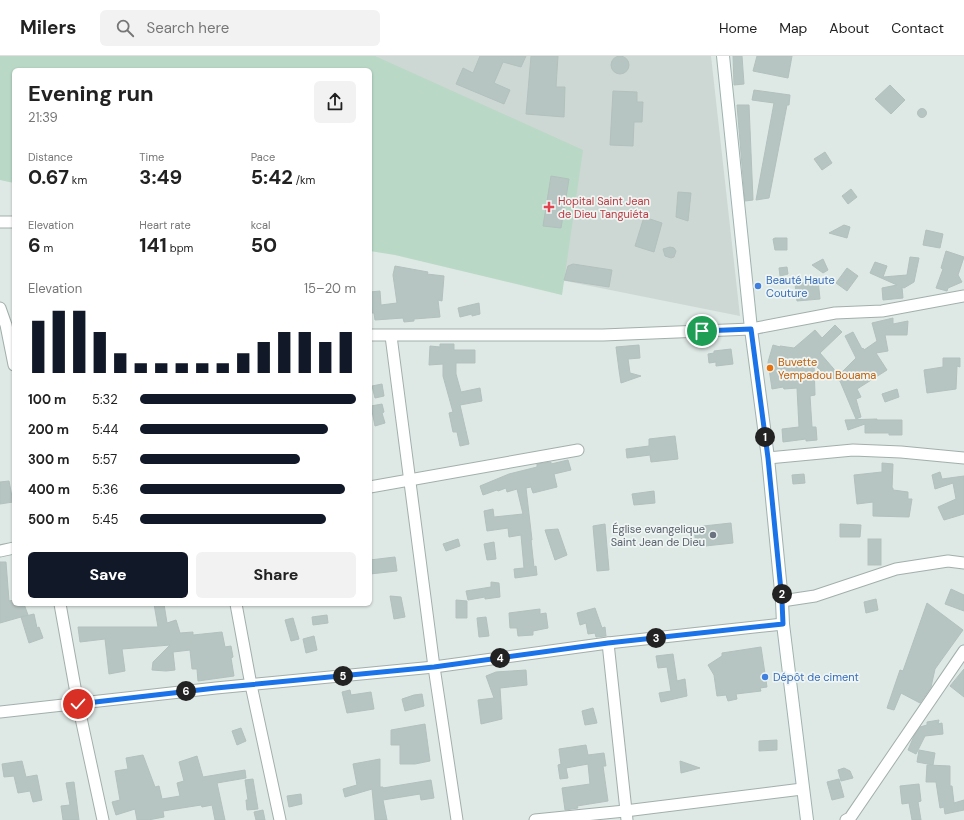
<!DOCTYPE html>
<meta charset="utf-8">
<style>
body{margin:0;font-family:"DM Sans",sans-serif;background:#f2f2f2;color:#222;height:100vh;display:flex;flex-direction:column;font-size:15px;white-space:nowrap}
*{box-sizing:border-box;margin:0}
p{font-size:13px;color:#767676}
.icon{flex:none;width:22px;height:22px;fill:none;stroke:currentColor;stroke-width:2;stroke-linecap:round;stroke-linejoin:round}
.map{position:relative;flex:1;overflow:hidden}
.drawer{position:absolute;left:12px;top:12px;width:360px;height:538px;display:flex;flex-direction:column;background:#fff;border-radius:6px;box-shadow:0 1px 3px #0004}
.drawer>*{flex:none}
.pin{position:absolute;display:grid;place-items:center;width:34px;height:34px;color:#fff;margin:-17px;border:2px solid #fff;border-radius:50%;box-shadow:0 1px 4px #0007}
.km{position:absolute;width:20px;height:20px;margin:-10px;border-radius:50%;background:#222;color:#fff;font-size:11px;line-height:20px;text-align:center}
.round{display:grid;place-items:center;flex:none;width:42px;height:42px;border-radius:6px;background:#f2f2f2}
.summary{display:flex;align-items:center;justify-content:space-between;height:68px;padding:0 16px}
h1{font-size:22px;font-weight:700;line-height:30px}
.metrics{display:grid;grid-template-columns:repeat(3,1fr);gap:6px;height:68px;padding:4px 16px}
.metrics div{display:grid;align-content:center}
.metrics b{font-size:20px;font-weight:700}
.metrics small{font-size:11px;font-weight:400}
.metrics p{font-size:11px}
.chart{height:112px;padding:8px 16px}
.chart p{display:flex;justify-content:space-between}
.chart svg{width:100%;height:72px;margin-top:4px;stroke:#111827;stroke-width:6}
.primary-button{display:flex;gap:8px;margin-top:auto;padding:8px 16px}
.primary-button a{flex:1;height:46px;border-radius:6px;background:#111827;color:#fff;font-size:16px;font-weight:700;line-height:46px;text-align:center}
.primary-button a+a{background:#f2f2f2;color:#222}
ul{padding:0 16px;list-style:none;font-size:13px}
li{display:grid;grid-template-columns:64px 48px 1fr;align-items:center;height:30px}
li i{height:10px;border-radius:5px;background:#111827}
header{display:flex;align-items:center;gap:24px;box-sizing:border-box;height:56px;padding:0 20px;background:#fff;border-bottom:1px solid #e0e0e0}
header strong{font-size:19px}
nav{display:flex;gap:22px;margin-inline-start:auto;font-size:14px}
.search{width:280px;height:36px;background:#f2f2f2;display:flex;align-items:center;gap:10px;box-sizing:border-box;padding:0 14px;border-radius:6px;color:#767676;font-size:15px}
.map>svg:first-child{display:block}
.built{fill:#cdd8d4}
.green{fill:#b9d8c6}
.building{fill:#b7c5c2;stroke:#b1c1bd}
.lines{fill:none;stroke-linecap:round;stroke-linejoin:round}
.minor-casing{stroke:#a2afac;stroke-width:13}
.secondary-casing{stroke:#9fb3af;stroke-width:14}
.minor{stroke:#fff;stroke-width:11}
.secondary{stroke:#fff;stroke-width:12}
.route-casing{stroke:#fff;stroke-width:8}
.route{stroke:#1a73e8;stroke-width:5}
.health-dot{fill:#e0444e;stroke:#eef5f3;stroke-width:1.5}
.shop-dot{fill:#3f7fe0;stroke:#eef5f3;stroke-width:1.5}
.food-dot{fill:#e8710a;stroke:#eef5f3;stroke-width:1.5}
.worship-dot{fill:#6b7280;stroke:#eef5f3;stroke-width:1.5}
.labels{text-anchor:middle;dominant-baseline:central;stroke-width:3.5;stroke-linejoin:round;paint-order:stroke}
.health-label{font-size:11px;fill:#be3a42;stroke:#eef5f3;text-anchor:start}
.shop-label{font-size:11px;fill:#366cbe;stroke:#eef5f3;text-anchor:start}
.food-label{font-size:11px;fill:#c56008;stroke:#eef5f3;text-anchor:start}
.worship-label{font-size:11px;fill:#5b616d;stroke:#eef5f3;text-anchor:end}
</style>
<header>
<strong>Milers</strong>
<div class="search"><svg class="icon" aria-label="search" viewBox="0 0 24 24"><circle cx="10" cy="10" r="6"/><path d="M15 15l6 6"/></svg>Search here</div>
<nav><a>Home</a><a>Map</a><a>About</a><a>Contact</a></nav>
</header>
<div class="map">
<svg width="964" height="764" viewBox="0 0 964 764">
<rect width="100%" height="100%" fill="#dee8e5"/>
<path class="built" d="M0 0H711L740 260 370 186V14H14Z"/>
<path class="green" d="M0 0H375L583 94 562 239 395 199 370 195V14H14V127L0 124Z"/>
<g class="building">
<path d="M480 0H526L521 11 503 6 494 27 510 34 504 48 456 28 463 12 473 17Z"/>
<path d="M531 0H558L556 31H565L564 61 526 58Z"/>
<path d="M733 0H742L744 28 734 29Z"/>
<path d="M757 0H792L788 22 753 15Z"/>
<circle cx="620" cy="9" r="9"/>
<path d="M890 29 905 44 891 58 875 43Z"/>
<path d="M754 34 790 39 789 49H787L769 142 756 144 774 47 752 44Z"/>
<path d="M613 35 637 36V46H643L642 66H634L633 90 610 89Z"/>
<path d="M737 49H749L753 144 745 145Z"/>
<circle cx="922" cy="57" r="4.5"/>
<path d="M825 96 832 107 822 114 814 103Z"/>
<path d="M551 120 569 123 561 172 543 170Z"/>
<path d="M851 133 857 141 848 148 842 140Z"/>
<path d="M678 136 691 137 688 165 676 161Z"/>
<path d="M644 161 662 167 654 196 635 190Z"/>
<path d="M844 169 850 171 847 182 829 177Z"/>
<path d="M926 174 943 178 940 192 923 189Z"/>
<path d="M775 182H787V194H775L773 183Z"/>
<path d="M670 191 674 192 676 195 674 201 671 202 665 200 663 193Z"/>
<path d="M946 195 964 201 958 219 962 226 948 232 947 235 936 232 943 213 941 212Z"/>
<path d="M910 201 919 202 914 226 904 232 902 231 903 242 883 244 882 232 897 229 870 217 875 206 887 210 883 221 907 219Z"/>
<path d="M823 203 828 214 823 217 812 209Z"/>
<path d="M573 208 612 214 609 231 564 224 568 210Z"/>
<path d="M395 210 428 216 427 218 444 220 442 245 438 244 440 261 414 263V265L404 266 403 262 375 264 374 257H372L370 236 380 235 381 249 397 247 393 219Z"/>
<path d="M787 211 788 218 780 220 779 212Z"/>
<path d="M847 212 858 220 847 235 836 227Z"/>
<path d="M818 224 820 243 797 245 795 228Z"/>
<path d="M479 247 480 258 472 260V258L460 261 458 252Z"/>
<path d="M893 262V268L908 265 907 279H885L888 295 876 297 887 314 857 333 861 341 856 343 861 361 856 363 840 325 825 319 814 308 815 339 810 340 812 371H816L817 384 806 385V383L783 386 782 373 799 371 797 332 784 333 783 331 772 333 768 306 773 289 780 291V290L794 292 815 274 822 282 835 269 842 276 820 297 839 319 856 302 845 280 853 276 862 293 863 292 864 294 877 285 872 267Z"/>
<path d="M440 288H454V294H475V307H456V318L461 336 480 332 482 345 460 349 469 388 460 390 457 376H453L449 357 453 356 443 320V308L429 309 430 290 440 291Z"/>
<path d="M639 289 640 302 628 303 630 317 641 320 621 327 619 314 616 291Z"/>
<path d="M731 293 733 308 716 310V306L709 307 708 298 714 297V295Z"/>
<path d="M943 302H960V311L957 310 956 333 927 337 924 314 943 311Z"/>
<path d="M382 328 384 340 375 342 372 330Z"/>
<path d="M897 333 899 341 885 346 882 338Z"/>
<path d="M382 348 384 356 382 357 385 367 375 370 371 350Z"/>
<path d="M877 363V364H902V379H889V377H865V368L848 374 845 364Z"/>
<path d="M675 380 678 403 651 406 650 399 627 402 626 393 649 390V383Z"/>
<path d="M568 404 571 414 554 418 557 431 533 437 531 431 526 432 532 484H531L534 511 536 510 537 519 515 522 514 513 524 512 521 479 509 481 508 472 487 475 484 455 493 453 494 461 523 458 517 433 507 436 506 432 498 435 497 434 483 439 480 430 509 418 537 411V408L551 406V408Z"/>
<path d="M882 407 893 408 892 432H893V434L908 436V443H912L909 461 873 460V446L857 448 854 419 882 416Z"/>
<path d="M940 416 942 423 964 420V458L944 464 938 451 956 443 953 427 935 433 932 419Z"/>
<path d="M804 418 805 427 793 428 792 419Z"/>
<path d="M9 425 13 446 0 448V426Z"/>
<path d="M654 435 655 447 634 449 632 438Z"/>
<path d="M731 467 733 487 696 491 694 471Z"/>
<path d="M605 468 609 514 597 515 593 470Z"/>
<path d="M840 468 861 469 860 481H840Z"/>
<path d="M558 473 567 499 555 504 545 474Z"/>
<path d="M458 483 460 490 446 495 443 488Z"/>
<rect x="868" y="483" width="13" height="26"/>
<path d="M494 486 496 503 487 504 484 488Z"/>
<path d="M395 501 397 515 370 518V504Z"/>
<path d="M0 506H6L9 545 14 544V548H24L28 559 0 567Z"/>
<path d="M491 526 499 527 500 541 485 543V541L468 544 466 535 491 531Z"/>
<path d="M951 533 964 539V555L945 548Z"/>
<path d="M390 540 401 541 405 561 394 563Z"/>
<path d="M876 543 878 554 866 557 864 546Z"/>
<path d="M456 544 467 545V562H456Z"/>
<path d="M927 547 963 574 935 613 931 631 920 647 901 637 894 654 887 652 900 614 903 615Z"/>
<path d="M154 548H164L167 567 176 564 180 577 193 576V579L222 576 225 591 231 590 233 601 231 602 234 620 198 625 197 613H192L190 594 173 596 175 614 166 615 152 614 153 606 170 589 122 593 125 615 109 618 105 583 80 586 78 571H158Z"/>
<path d="M595 552 602 572 605 571 606 580 596 581 595 577 588 578 586 567 580 569 577 557Z"/>
<path d="M540 553V558L546 557 548 572 533 575V579L518 580 517 572H510L509 557Z"/>
<path d="M34 558 37 572 39 571 43 582 29 587 21 561Z"/>
<path d="M327 559 328 567 313 569 312 561Z"/>
<path d="M486 561 489 580 479 581 477 562Z"/>
<path d="M293 562 299 583 291 585 285 564Z"/>
<path d="M314 580 317 594 306 597 303 583Z"/>
<path d="M761 591 767 631 760 632 761 635 736 638 737 643 728 645 726 639 717 640 714 619 708 609 722 600V597Z"/>
<path d="M673 598 677 625 685 623 687 640 661 646 659 637 671 635 667 611 658 612 656 600Z"/>
<path d="M964 613V641L950 630Z"/>
<path d="M526 614 527 629 500 632 502 663 481 668 478 644 494 642 486 620 496 616Z"/>
<path d="M350 634 351 639 371 636 374 653 347 657 342 636Z"/>
<path d="M422 638 424 650 405 655 402 643 414 639Z"/>
<path d="M593 652 597 667 585 669 582 655Z"/>
<path d="M939 664 938 668 942 667 943 678 925 680 916 698 908 694 914 680 920 671 927 669V666Z"/>
<path d="M425 668 430 705 415 708H400V689H391V674Z"/>
<path d="M241 672 246 685 237 689 232 675Z"/>
<path d="M777 684V694L759 695V685Z"/>
<path d="M586 689 588 699 604 697 606 710H603L608 745 577 750 578 752 565 754 562 732 590 728 588 708 566 712 568 722 560 723 558 709 561 708 559 693Z"/>
<path d="M919 694 935 697 933 709 917 706Z"/>
<path d="M143 699 155 731 159 730 162 743 180 740 177 727 184 725 179 706 197 700 203 721 245 714 246 722 217 727 225 764H215L212 749 202 751 201 749 163 755 164 761 148 764H137L135 753 116 759 112 746 120 744 115 715 128 713 126 702Z"/>
<path d="M380 703V731H383V732L431 724 434 742 421 744 420 738 383 744 387 764H375L372 733 345 741 343 733 357 729 353 708Z"/>
<path d="M22 705 26 721 37 719 42 744 33 746 30 735 18 737 14 720 4 721 2 708Z"/>
<path d="M680 705 700 712 681 717Z"/>
<path d="M927 709 950 710V730H952L954 747 964 744V754L945 758 944 751 940 752 936 726H926Z"/>
<path d="M844 712 850 715 853 722 841 725 838 714Z"/>
<path d="M253 723 258 753 247 754 246 744H248L245 724Z"/>
<path d="M839 723 844 741 832 744 827 726Z"/>
<path d="M74 726 79 764H63L61 750 70 749 66 727Z"/>
<path d="M919 728 921 745 918 746 921 764H912L909 747 902 748 900 730Z"/>
<path d="M301 738 302 748 289 751 287 740Z"/>
<path d="M263 754 265 764H256L254 756Z"/>
</g>
<g class="lines">
<defs>
<g id="minor">
<path d="M0 166H14"/>
<path d="M0 252 6 269 14 309"/>
<path d="M370 279H603L751 273 835 257 882 255 964 240"/>
<path d="M391 280 434 611 457 764"/>
<path d="M768 402 853 394 901 396 964 402"/>
<path d="M370 431 578 394"/>
<path d="M0 495 14 492"/>
<path d="M782 545 815 540 896 513 948 505 964 507"/>
<path d="M60 548 78 648 103 764"/>
<path d="M236 548 251 629 280 764"/>
<path d="M608 587 627 764"/>
<path d="M0 656 216 632 434 611 608 587 783 568"/>
<path d="M535 764 625 755 802 733"/>
<path d="M846 764 850 762 964 595"/>
</g>
<path id="secondary" d="M723 0 751 273 768 402 782 545 783 568 807 764"/>
</defs>
<use href="#minor" class="minor-casing"/>
<use href="#secondary" class="secondary-casing"/>
<use href="#minor" class="minor"/>
<use href="#secondary" class="secondary"/>
</g>
<g class="lines">
<defs>
<path id="route" d="M78 648 216 632 434 611 608 587 783 568 782 545 768 402 751 273 702 275"/>
</defs>
<use href="#route" class="route-casing"/>
<use href="#route" class="route"/>
</g>
<path class="health-dot" d="M547 145h4v4h4v4h-4v4h-4v-4h-4v-4h4z"/>
<g class="shop-dot">
<circle cx="758" cy="230" r="4"/>
<circle cx="765" cy="621" r="4"/>
</g>
<circle class="food-dot" cx="770" cy="312" r="4"/>
<circle class="worship-dot" cx="713" cy="479" r="4"/>
<g class="labels">
<g class="health-label">
<text x="558" y="145">Hopital Saint Jean<tspan x="558" dy="13">de Dieu Tanguiéta</tspan></text>
</g>
<g class="shop-label">
<text x="766" y="224">Beauté Haute<tspan x="766" dy="13">Couture</tspan></text>
<text x="773" y="621">Dépôt de ciment</text>
</g>
<g class="food-label">
<text x="778" y="306">Buvette<tspan x="778" dy="13">Yempadou Bouama</tspan></text>
</g>
<g class="worship-label">
<text x="705" y="473">Église evangelique<tspan x="705" dy="13">Saint Jean de Dieu</tspan></text>
</g>
</g>
</svg>
<div class="pin" style="left:702px;top:275px;background:#1e9e55"><svg class="icon" aria-label="arrive" viewBox="0 0 24 24"><path d="M6 21V4h12l-3 4 3 4H6"/></svg></div>
<div class="pin" style="left:78px;top:648px;background:#d93025"><svg class="icon" aria-label="check" viewBox="0 0 24 24"><path d="M5 12l5 5 9-10"/></svg></div>
<b class="km" style="left:765px;top:381px">1</b>
<b class="km" style="left:782px;top:538px">2</b>
<b class="km" style="left:656px;top:582px">3</b>
<b class="km" style="left:500px;top:602px">4</b>
<b class="km" style="left:343px;top:620px">5</b>
<b class="km" style="left:186px;top:635px">6</b>
<section class="drawer">
<div class="summary"><div><h1>Evening run</h1><p>21:39</p></div><a class="round"><svg class="icon" aria-label="share" viewBox="0 0 24 24"><path d="M12 15V3M7 8l5-5 5 5M5 13v7h14v-7"/></svg></a></div>
<div class="metrics">
<div><p>Distance</p><b>0.67<small> km</small></b></div>
<div><p>Time</p><b>3:49</b></div>
<div><p>Pace</p><b>5:42<small> /km</small></b></div>
</div>
<div class="metrics">
<div><p>Elevation</p><b>6<small> m</small></b></div>
<div><p>Heart rate</p><b>141<small> bpm</small></b></div>
<div><p>kcal</p><b>50</b></div>
</div>
<div class="chart"><p><span>Elevation</span>15–20 m</p>
<svg viewBox="0 0 160 44" preserveAspectRatio="none"><path d="M5 44V12M15 44V6M25 44V6M35 44V19M45 44V32M55 44V38M65 44V38M75 44V38M85 44V38M95 44V38M105 44V32M115 44V25M125 44V19M135 44V19M145 44V25M155 44V19"/></svg>
</div>
<ul>
<li><b>100 m</b>5:32<i style="width:100%"></i></li>
<li><b>200 m</b>5:44<i style="width:87%"></i></li>
<li><b>300 m</b>5:57<i style="width:74%"></i></li>
<li><b>400 m</b>5:36<i style="width:95%"></i></li>
<li><b>500 m</b>5:45<i style="width:86%"></i></li>
</ul>
<div class="primary-button"><a>Save</a><a>Share</a></div>
</section>
</div>
